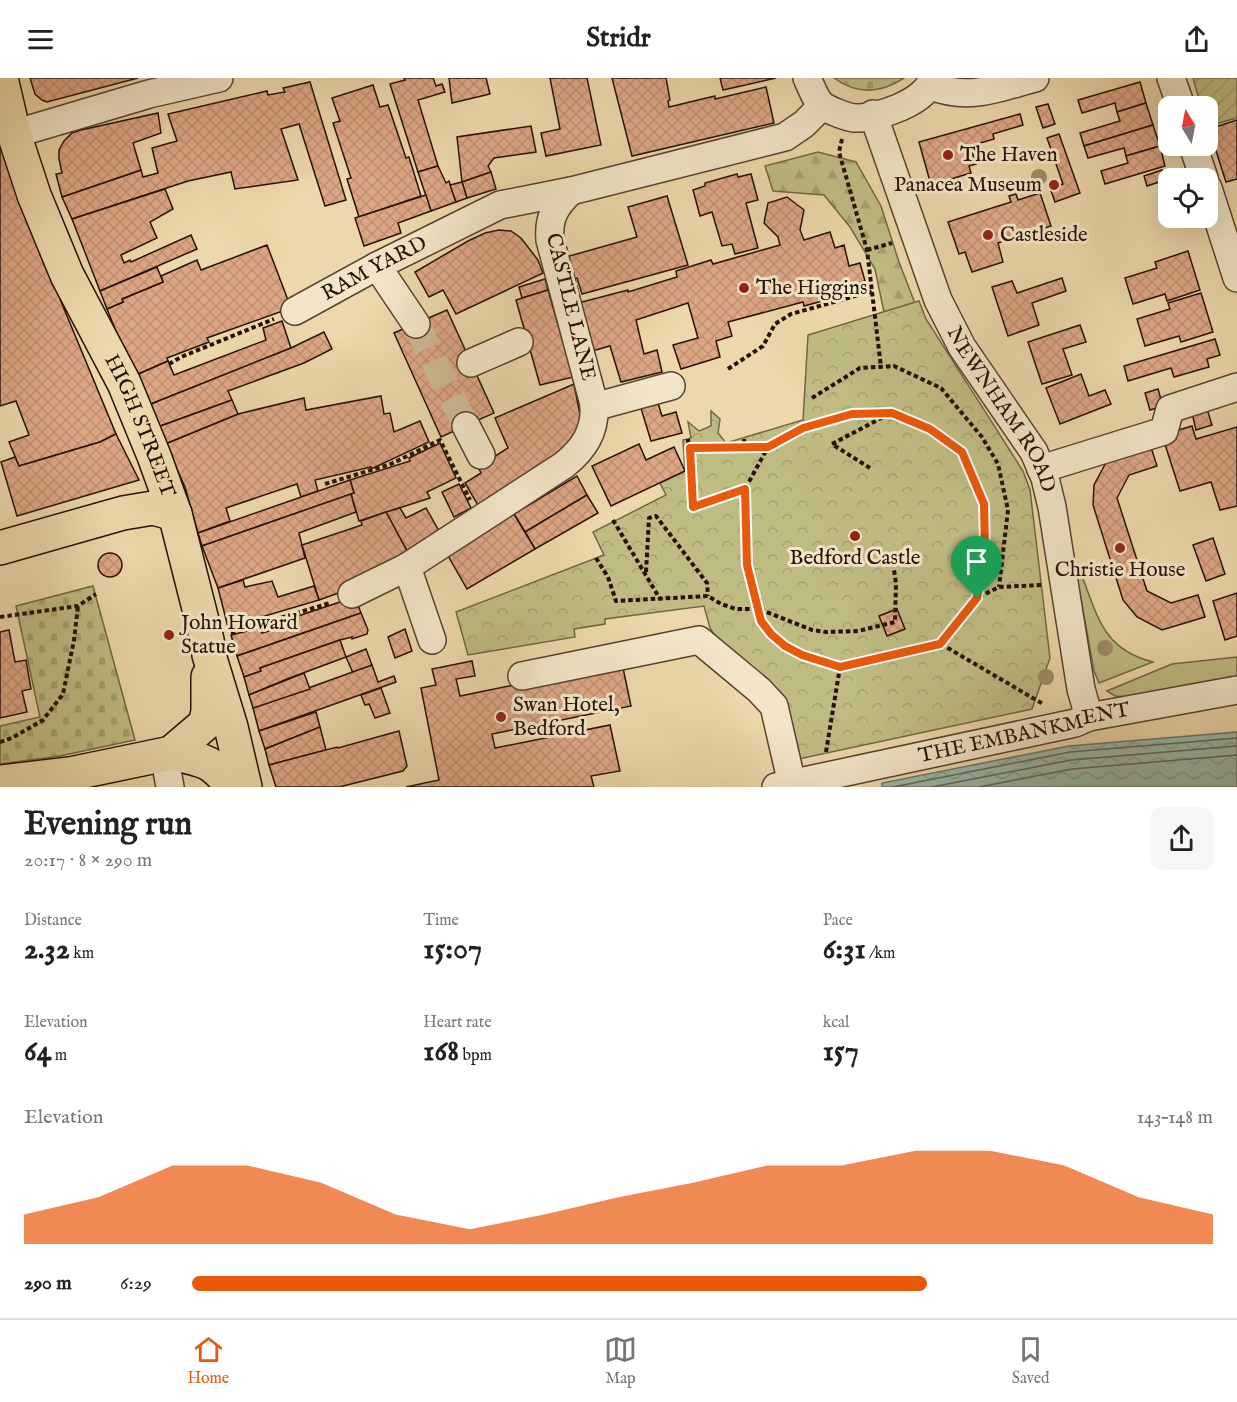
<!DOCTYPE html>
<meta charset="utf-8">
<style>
body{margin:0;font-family:"IM FELL English",serif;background:#f6f6f6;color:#222;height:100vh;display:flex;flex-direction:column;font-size:22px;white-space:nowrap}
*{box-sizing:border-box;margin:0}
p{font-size:20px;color:#767676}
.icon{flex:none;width:33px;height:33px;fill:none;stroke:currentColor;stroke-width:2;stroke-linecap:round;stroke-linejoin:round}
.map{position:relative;height:709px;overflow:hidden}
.sheet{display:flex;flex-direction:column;background:#fff;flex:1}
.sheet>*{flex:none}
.needle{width:39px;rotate:350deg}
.fabs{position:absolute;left:1158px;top:18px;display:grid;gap:12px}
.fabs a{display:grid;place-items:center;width:60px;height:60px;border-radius:12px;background:#fff;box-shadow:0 6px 24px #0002;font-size:30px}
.pin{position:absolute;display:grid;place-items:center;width:51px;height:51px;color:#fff;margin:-62px -26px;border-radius:50% 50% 50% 0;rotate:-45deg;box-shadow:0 0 6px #0007}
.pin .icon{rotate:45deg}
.round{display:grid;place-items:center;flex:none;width:63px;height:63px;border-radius:12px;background:#f6f6f6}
.headline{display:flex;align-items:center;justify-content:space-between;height:102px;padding:0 24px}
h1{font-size:33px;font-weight:700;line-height:45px}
.metrics{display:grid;grid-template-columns:repeat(3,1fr);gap:9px;height:102px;padding:6px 24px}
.metrics div{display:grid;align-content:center}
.metrics b{font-size:30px;font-weight:700}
.metrics small{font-size:16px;font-weight:400}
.metrics p{font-size:16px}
.chart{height:168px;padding:12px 24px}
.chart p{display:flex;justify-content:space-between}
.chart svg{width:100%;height:108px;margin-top:6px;fill:#ea580c;opacity:.7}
ul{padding:0 24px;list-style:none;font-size:20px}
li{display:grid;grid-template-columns:96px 72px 1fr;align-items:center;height:45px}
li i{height:15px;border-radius:8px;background:#ea580c}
header{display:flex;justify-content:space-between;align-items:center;height:78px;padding:0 24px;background:#fff;font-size:27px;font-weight:700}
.tab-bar{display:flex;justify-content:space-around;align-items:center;height:84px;border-top:2px solid #e0e0e0;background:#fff;font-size:16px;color:#767676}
.tab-bar a{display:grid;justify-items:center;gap:3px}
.tab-bar .active{color:#ea580c}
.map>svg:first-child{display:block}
.grass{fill:#bfbc83;stroke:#726645;stroke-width:1.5}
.forest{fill:url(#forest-firs);stroke:#726645;stroke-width:1.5}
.cemetery{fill:url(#cemetery-stones);stroke:#726645;stroke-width:1.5}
.park{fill:url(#park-crowns);stroke:#726645;stroke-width:1.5}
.garden{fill:url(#garden-furrows);stroke:#726645;stroke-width:1.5}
.water{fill:url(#water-waves);stroke:#6b756b;stroke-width:1.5}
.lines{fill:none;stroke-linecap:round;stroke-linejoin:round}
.shore{stroke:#60645a;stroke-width:1.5}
.building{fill:url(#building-cross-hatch);stroke:#261007;stroke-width:1.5}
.minor-tunnel{stroke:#ceba92;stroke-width:27;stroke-dasharray:27 14;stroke-linecap:butt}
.minor-casing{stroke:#584230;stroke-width:30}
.major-casing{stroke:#261007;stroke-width:36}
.path{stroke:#261007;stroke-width:4;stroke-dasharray:4.5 3;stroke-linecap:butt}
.minor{stroke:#f3e6c8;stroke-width:27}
.major{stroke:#ecd8aa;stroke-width:33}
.tree{fill:#9d8b68}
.route-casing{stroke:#fff;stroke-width:12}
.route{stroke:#ea580c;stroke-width:8}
.poi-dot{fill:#8f2418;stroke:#f3e6c8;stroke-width:2}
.labels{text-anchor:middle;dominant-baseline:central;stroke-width:6;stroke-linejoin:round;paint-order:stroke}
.poi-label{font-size:21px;fill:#261007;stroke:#f3e6c8;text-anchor:start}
.street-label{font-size:21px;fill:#261007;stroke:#f3e6c8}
</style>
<header><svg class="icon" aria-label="menu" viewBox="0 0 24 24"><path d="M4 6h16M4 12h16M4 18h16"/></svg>Stridr<svg class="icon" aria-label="share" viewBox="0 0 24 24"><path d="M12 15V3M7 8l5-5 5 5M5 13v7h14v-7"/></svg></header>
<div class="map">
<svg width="1237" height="709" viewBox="0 0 1237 709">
<defs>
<pattern id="forest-firs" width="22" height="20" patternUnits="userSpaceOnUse" patternTransform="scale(1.5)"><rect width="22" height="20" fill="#bfbc83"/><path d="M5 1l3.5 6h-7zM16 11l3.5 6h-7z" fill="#a4a170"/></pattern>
<pattern id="cemetery-stones" width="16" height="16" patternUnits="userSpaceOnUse" patternTransform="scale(1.5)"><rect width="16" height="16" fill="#bfbc83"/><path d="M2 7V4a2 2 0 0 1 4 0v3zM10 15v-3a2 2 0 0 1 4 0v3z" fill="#a4a170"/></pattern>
<pattern id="park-crowns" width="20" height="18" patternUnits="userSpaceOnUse" patternTransform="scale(1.5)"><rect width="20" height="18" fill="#bfbc83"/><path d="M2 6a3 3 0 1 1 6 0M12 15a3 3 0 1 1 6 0" fill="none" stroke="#a4a170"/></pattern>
<pattern id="garden-furrows" width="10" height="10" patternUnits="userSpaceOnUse" patternTransform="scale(1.5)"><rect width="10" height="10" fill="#bfbc83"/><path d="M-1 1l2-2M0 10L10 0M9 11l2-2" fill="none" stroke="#a4a170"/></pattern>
<pattern id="water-waves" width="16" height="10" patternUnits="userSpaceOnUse" patternTransform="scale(1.5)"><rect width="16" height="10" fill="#99b9ad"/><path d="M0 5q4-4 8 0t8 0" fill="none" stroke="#849e93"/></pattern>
<pattern id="building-cross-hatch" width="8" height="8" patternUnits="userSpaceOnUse" patternTransform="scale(1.5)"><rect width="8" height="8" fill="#dea784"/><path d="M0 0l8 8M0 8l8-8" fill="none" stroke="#be8f70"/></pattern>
</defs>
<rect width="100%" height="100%" fill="#ecd8aa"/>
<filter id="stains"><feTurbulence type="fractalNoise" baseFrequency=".00333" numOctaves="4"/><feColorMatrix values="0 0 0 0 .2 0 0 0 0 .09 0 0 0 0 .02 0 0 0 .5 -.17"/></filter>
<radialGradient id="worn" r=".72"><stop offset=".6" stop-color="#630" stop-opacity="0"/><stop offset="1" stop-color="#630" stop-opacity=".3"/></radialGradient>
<g class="grass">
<path d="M1082 498C1098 540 1104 572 1153 584L1099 605 1094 593 1077 499Z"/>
<path d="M1237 579V600L1127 619 1115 618 1107 613 1172 586Z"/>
</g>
<path class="forest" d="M818 74 856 84 881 128 899 184 918 233 885 239 875 191 850 149 824 117 773 113 765 88Z"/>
<g class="cemetery">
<path d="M834 0H904C881 15 857 17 834 0Z"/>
<path d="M93 508 135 662 60 678 0 686V648L40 639 16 528Z"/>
</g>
<path class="park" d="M919 223 926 241 1023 393 1030 412 1050 580 1032 631 799 681 710 550 704 528 605 541V546L574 551 575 559 468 577 456 534 604 477 593 454 666 417 660 405 685 393 683 362 691 360 688 344 699 353 711 348V333L720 341 718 355 726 365 803 342 808 257Z"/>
<path class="garden" d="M1193 0H1237V40L1208 48V28H1201Z"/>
<path class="water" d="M1237 654V709H882V705L1069 668Z"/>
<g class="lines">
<g class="shore">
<path d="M893 709 1070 674 1237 660"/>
<path d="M932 709 1071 682 1237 668"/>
<path d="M979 709 1072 691 1237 677"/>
</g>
</g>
<g class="building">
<path d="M30 0H138L47 24 42 22 35 16Z"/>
<path d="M404 0H433L436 8 442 6 445 14 418 22 438 88 418 94 390 6 405 2Z"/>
<path d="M449 0H486L490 16 452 25Z"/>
<path d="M550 0H587L601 67 546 78 541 55 560 51Z"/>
<path d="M612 0H666L670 22 668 23 669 29 715 18V21L766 9 774 45 632 78Z"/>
<path d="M720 0H776L723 12Z"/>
<path d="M310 4 346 122 325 128 299 46 281 51 298 102 235 111 231 94 188 103 72 141 62 119 141 92 143 99 158 95 152 70 177 63 168 36 267 13 268 17 285 14 283 10Z"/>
<path d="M1140 4 1146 25 1117 34 1115 25 1082 35 1078 22Z"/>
<path d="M373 7 380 29 388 27 406 80 409 79 421 118 359 139 347 101 351 100 333 45 340 43 332 20Z"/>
<path d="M1146 25 1153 47 1084 68 1080 55 1120 43 1117 34Z"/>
<path d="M1048 26 1055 46 1043 50 1036 29Z"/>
<path d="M158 35 161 55 133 65 141 92 62 119 56 96 62 95 59 81V72L64 63 72 55 81 52Z"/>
<path d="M1020 36 1023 47 993 56 994 61 970 68 976 86 969 88 971 95 931 107 919 64Z"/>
<path d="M1237 42V101L1226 104 1209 51Z"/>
<path d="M1153 47 1160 68 1126 78 1124 70 1088 80 1084 68Z"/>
<path d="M531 48 536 74 494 80 488 88 491 94 462 104 457 59Z"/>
<path d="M1059 56 1080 115 1055 124 1050 110 1063 106 1047 60Z"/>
<path d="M0 66 65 218 60 221 116 356 100 364 19 388 9 364 29 357 16 323 0 328Z"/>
<path d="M1160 68 1165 88 1105 106 1101 93 1128 85 1126 78Z"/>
<path d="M438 88 446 105 449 103 456 124 431 133 418 94Z"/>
<path d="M1162 92 1165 102 1147 108 1144 98Z"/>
<path d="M491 94 496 111 467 120 462 104Z"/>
<path d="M737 96 738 99 751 96 758 122 746 125 758 170 735 176 732 166 722 168 712 134 700 138 693 112 705 108V105Z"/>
<path d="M462 104 467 120 456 124 450 107Z"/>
<path d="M165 111 173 131 150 144 157 160 121 177 124 185 130 182 131 184 191 157 197 171 100 213 72 141Z"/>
<path d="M1040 115 1051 148 998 165 1003 184 972 194 965 174 959 176 948 144 1011 124 1009 118 1016 116 1018 122Z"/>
<path d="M426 117 431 133 398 145 401 155 364 168 355 140Z"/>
<path d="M667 118 688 187 582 216 577 200 572 201 566 179 637 159 628 129Z"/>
<path d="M787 119 804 132 800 152 804 162 830 154 835 170 844 167 849 188 860 185 865 203 846 208 848 216 804 228 803 224 728 244 732 258 716 263 720 279 681 291 673 267 698 260 688 225 636 242 644 276 657 272 662 294 621 304 610 268 592 273 578 225 628 212V214L677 199 676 193 711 182 713 186 780 167 778 159 764 145 768 125Z"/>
<path d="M499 152 511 153 521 160 538 182 543 195 456 236 443 212 429 219 415 194 468 163 485 155Z"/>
<path d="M267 167 291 230 207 260 209 264 167 280 168 283 134 298 107 231 123 224 122 221 163 204 161 198 197 182 201 192Z"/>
<path d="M1188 173 1200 212 1167 223 1165 216 1133 226 1125 200 1157 190 1155 184Z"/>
<path d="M157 189 163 204 122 221 123 224 107 231 100 213Z"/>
<path d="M1062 200 1066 213 1032 225 1039 247 1008 258 992 209 1012 203 1017 215Z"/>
<path d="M545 201 548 212 522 220 519 209Z"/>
<path d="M548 212 573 299 540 307 516 222Z"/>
<path d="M1201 215 1213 254 1181 264 1179 258 1145 268 1137 241 1170 231 1168 225Z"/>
<path d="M447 232 494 335 441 359 394 255Z"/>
<path d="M282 243 291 270 146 328 134 298 168 283 174 297 266 262 263 250Z"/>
<path d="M1080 247 1086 264 1063 271 1072 297 1042 306 1028 264Z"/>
<path d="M324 254 332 271 304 285 228 313 232 322 155 350 146 328 291 270Z"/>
<path d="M1215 261 1220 277 1207 281 1209 289 1174 299 1171 290 1128 303 1124 288Z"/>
<path d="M1081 296 1089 318 1105 312 1111 326 1060 346 1046 310Z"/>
<path d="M574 306 581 342 573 359 562 374 479 429 465 405 481 395 478 389 508 370 495 340Z"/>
<path d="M1158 311 1163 328 1150 332 1145 315Z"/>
<path d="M381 318 384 336 390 335 394 354 420 343 429 364 371 391V389L315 402 318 413 301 419 297 406 226 430 230 443 198 455 185 409 165 366 238 336 304 320 306 332Z"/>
<path d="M232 322 238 336 165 366 155 350Z"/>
<path d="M657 322 662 338 676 334 682 355 651 363 640 327Z"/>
<path d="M1207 331 1212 347 1196 352 1192 335Z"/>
<path d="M1192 348 1196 361 1237 349V428L1220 432 1211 404 1180 413 1162 357Z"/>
<path d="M116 356 139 402 17 438 1 384 15 379 19 388 100 364Z"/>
<path d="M440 365 456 400 427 414 430 420 359 443 351 416 354 415 350 402 410 383 409 380Z"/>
<path d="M639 366 646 382 674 369 685 393 611 428 592 388Z"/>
<path d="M1150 366 1157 388 1129 397 1117 420 1147 513 1171 525 1198 517 1205 539 1162 552 1137 539 1123 522 1093 427 1094 407 1109 379Z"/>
<path d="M577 398 587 417 525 454 514 436Z"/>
<path d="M350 402 354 415 202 468 198 455Z"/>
<path d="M459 406 471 430 454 439 442 414Z"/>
<path d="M351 416 356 434 299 455 305 480 218 510 202 468Z"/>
<path d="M587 417 598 435 535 471 525 454Z"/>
<path d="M400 430 406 440 426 430 439 453 407 473 386 434Z"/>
<path d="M386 434 407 473 344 513 319 522 302 467 362 447 361 443Z"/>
<path d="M514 436 535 471 467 511 447 476Z"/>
<path d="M1213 460 1225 496 1206 503 1193 467Z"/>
<circle cx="110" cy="487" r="12"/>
<path d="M243 502 245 509 272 503 278 519 314 508 319 522 228 549 218 510Z"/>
<path d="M1237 515V558L1225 562 1213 523Z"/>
<path d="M355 519 361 535 237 578 231 557 260 550 262 555 272 552 271 547Z"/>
<path d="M897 531 905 551 887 558 879 538Z"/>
<path d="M361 535 368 552 367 556 352 561V559L340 562 260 590 261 593 244 599 237 578Z"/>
<path d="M405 551 412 573 395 580 388 559Z"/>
<path d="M9 552 15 584 26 582 31 611 22 613 27 634 0 640V554Z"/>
<path d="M340 562 346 579 287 601 249 617 244 599 261 593 260 590Z"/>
<path d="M366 571 372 587 353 595 346 579Z"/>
<path d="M472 583 475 598 456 601 460 618 622 585 631 628 492 656 495 670 610 647 620 693 591 698 594 709H406L439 702 421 610 436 607 432 591Z"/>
<path d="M372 587 378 604 394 598 396 604 259 653 253 630Z"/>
<path d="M304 595 310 611 253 630 249 617Z"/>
<path d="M381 610 390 635 375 640 369 626 365 627 361 617Z"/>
<path d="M316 634 320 649 265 671 259 653Z"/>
<path d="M320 649 326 672 269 687 265 671Z"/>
<path d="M399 653 407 688 403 693 339 709H276L269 687 337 669 338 670Z"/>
</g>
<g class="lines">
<path class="minor-tunnel" d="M416 246 466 348"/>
<defs>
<g id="minor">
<path d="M807 0C811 8 816 23 823 28 829 32 846 39 854 40 876 41 928 24 932 0"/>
<path d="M1171 0 1181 28"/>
<path d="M931 8C970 23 997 10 1035 0"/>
<path id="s1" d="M873 36 938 222 962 269 1034 374 1045 400 1052 429 1081 611 1089 639"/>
<path d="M14 56 149 16 219 0"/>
<path d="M1193 68 1204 100"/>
<path d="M1208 110 1237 200"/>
<path d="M377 188 416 246"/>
<path id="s2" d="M295 233 377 188 500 127 571 113 785 59 804 46 822 28"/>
<path d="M471 285 519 264"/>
<path d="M594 329 671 308"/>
<path d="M466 348 481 377"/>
<path d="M1041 391 1164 353 1170 331 1237 309"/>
<path d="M407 489 432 562"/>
<path d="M352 516 407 489 564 387C584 371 596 353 594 326L550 162C548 140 555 128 571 113"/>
<path d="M522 598 699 562 759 612 774 628 792 706"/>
<path d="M164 676 170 709"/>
<path id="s3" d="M776 709 1075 645 1089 639 1237 612"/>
</g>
<g id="major">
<path id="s4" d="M1 0 14 56 34 117 67 197 124 305 154 378 175 436 207 562 209 577 231 649 245 709"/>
<path d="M0 470 123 435 153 430 175 436"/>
<path d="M171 675C203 682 212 682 232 709"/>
<path d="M0 704 70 696 171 675 205 646 208 634V599"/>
</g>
</defs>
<use href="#minor" class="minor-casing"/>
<use href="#major" class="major-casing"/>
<g class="path">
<path d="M842 61 839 74 867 172 881 289"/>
<path d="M867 172 892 165"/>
<path d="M169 286 181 279 274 241"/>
<path d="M728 291 763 268 775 246 791 236 873 213"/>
<path d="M812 320 860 290 894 288 941 310 982 359 998 386 1008 432 999 509"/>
<path d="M688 361 693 429 745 411"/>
<path d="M744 361 745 369"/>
<path d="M690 370 768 369"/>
<path d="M870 390 832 366 889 336"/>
<path d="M325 406 391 386 440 362 470 422"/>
<path d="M613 442 660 521"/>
<path d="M596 480 608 499 616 523 708 518 721 526 736 531H759L812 552 826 554 858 553 895 544 896 505 894 492"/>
<path d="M646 494 649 440 656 438 707 505 708 518"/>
<path d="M977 520 985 470 984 425 962 374 930 351 892 335 852 336 803 350 768 369 745 411 747 487 761 543 771 556 785 568 802 577 840 589 941 566 977 520 999 509 1042 507"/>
<path d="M0 539 78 528 96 516"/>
<path d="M231 555 330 525"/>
<path d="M941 566 1043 626"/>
<path d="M0 664 12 660 43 642 63 616 74 562 78 528"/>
<path d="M826 674 840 589"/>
</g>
<use href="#minor" class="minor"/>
<use href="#major" class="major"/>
</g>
<g class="tree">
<circle cx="1039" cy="99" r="8"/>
<circle cx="965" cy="491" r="8"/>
<circle cx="1105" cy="570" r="8"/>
<circle cx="1046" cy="599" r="8"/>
</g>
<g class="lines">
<defs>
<path id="route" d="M892 335 930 351 962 374 984 426 985 470 977 520 940 566 840 589 802 577 785 568 771 556 761 543 747 487 745 411 693 429 690 370 768 369 803 350 852 336Z"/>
</defs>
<use href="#route" class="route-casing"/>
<use href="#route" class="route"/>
</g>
<g class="poi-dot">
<circle cx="948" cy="77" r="6"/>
<circle cx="1054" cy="107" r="6"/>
<circle cx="988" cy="157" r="6"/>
<circle cx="744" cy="210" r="6"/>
<circle cx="855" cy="458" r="6"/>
<circle cx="1120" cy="470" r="6"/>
<circle cx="169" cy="557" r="6"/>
<circle cx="501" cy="639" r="6"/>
</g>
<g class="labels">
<g class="poi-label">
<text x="960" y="77">The Haven</text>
<text x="1042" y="107" text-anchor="end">Panacea Museum</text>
<text x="1000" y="157">Castleside</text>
<text x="756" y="210">The Higgins</text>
<text x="855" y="480" text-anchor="middle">Bedford Castle</text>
<text x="1120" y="492" text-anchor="middle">Christie House</text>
<text x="181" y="545">John Howard<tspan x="181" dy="24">Statue</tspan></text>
<text x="513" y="627">Swan Hotel,<tspan x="513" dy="24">Bedford</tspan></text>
</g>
<g class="street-label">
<text stroke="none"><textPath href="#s2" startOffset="90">RAM YARD</textPath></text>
<text transform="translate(570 229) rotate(76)">CASTLE LANE</text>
<text stroke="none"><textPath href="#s1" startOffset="324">NEWNHAM ROAD</textPath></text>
<text stroke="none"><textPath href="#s4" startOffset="376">HIGH STREET</textPath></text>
<text stroke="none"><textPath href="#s3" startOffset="254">THE EMBANKMENT</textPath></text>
</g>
</g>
<rect width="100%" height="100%" filter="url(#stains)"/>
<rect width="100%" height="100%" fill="url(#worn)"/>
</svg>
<div class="fabs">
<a><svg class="needle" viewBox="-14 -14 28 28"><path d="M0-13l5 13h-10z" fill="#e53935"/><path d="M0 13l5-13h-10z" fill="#767676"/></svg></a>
<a><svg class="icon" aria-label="locate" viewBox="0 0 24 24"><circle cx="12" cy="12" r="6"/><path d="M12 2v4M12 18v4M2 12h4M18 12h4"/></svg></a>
</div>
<div class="pin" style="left:977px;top:520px;background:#1e9e55"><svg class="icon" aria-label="arrive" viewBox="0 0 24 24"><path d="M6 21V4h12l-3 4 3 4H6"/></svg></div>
</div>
<section class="sheet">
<div class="headline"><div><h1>Evening run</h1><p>20:17 · 8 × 290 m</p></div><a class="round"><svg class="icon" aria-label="share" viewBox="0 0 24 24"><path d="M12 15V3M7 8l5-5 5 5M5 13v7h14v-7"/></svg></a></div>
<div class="metrics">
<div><p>Distance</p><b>2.32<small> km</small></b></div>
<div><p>Time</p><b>15:07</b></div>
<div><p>Pace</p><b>6:31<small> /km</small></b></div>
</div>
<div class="metrics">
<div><p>Elevation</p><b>64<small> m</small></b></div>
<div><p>Heart rate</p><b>168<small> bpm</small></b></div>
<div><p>kcal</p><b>157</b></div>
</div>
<div class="chart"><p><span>Elevation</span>143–148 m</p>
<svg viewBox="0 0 160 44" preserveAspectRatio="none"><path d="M0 44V32L10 25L20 12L30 12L40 19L50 32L60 38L70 32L80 25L90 19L100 12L110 12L120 6L130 6L140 12L150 25L160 32V44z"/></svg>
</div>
<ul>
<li><b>290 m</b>6:29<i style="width:72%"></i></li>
</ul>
</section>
<nav class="tab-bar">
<a class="active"><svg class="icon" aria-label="home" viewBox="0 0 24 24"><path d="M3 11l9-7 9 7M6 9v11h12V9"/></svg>Home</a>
<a><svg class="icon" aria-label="map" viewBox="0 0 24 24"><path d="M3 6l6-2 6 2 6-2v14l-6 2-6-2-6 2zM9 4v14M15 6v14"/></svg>Map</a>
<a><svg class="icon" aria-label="saved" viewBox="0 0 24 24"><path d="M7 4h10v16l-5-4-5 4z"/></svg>Saved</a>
</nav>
